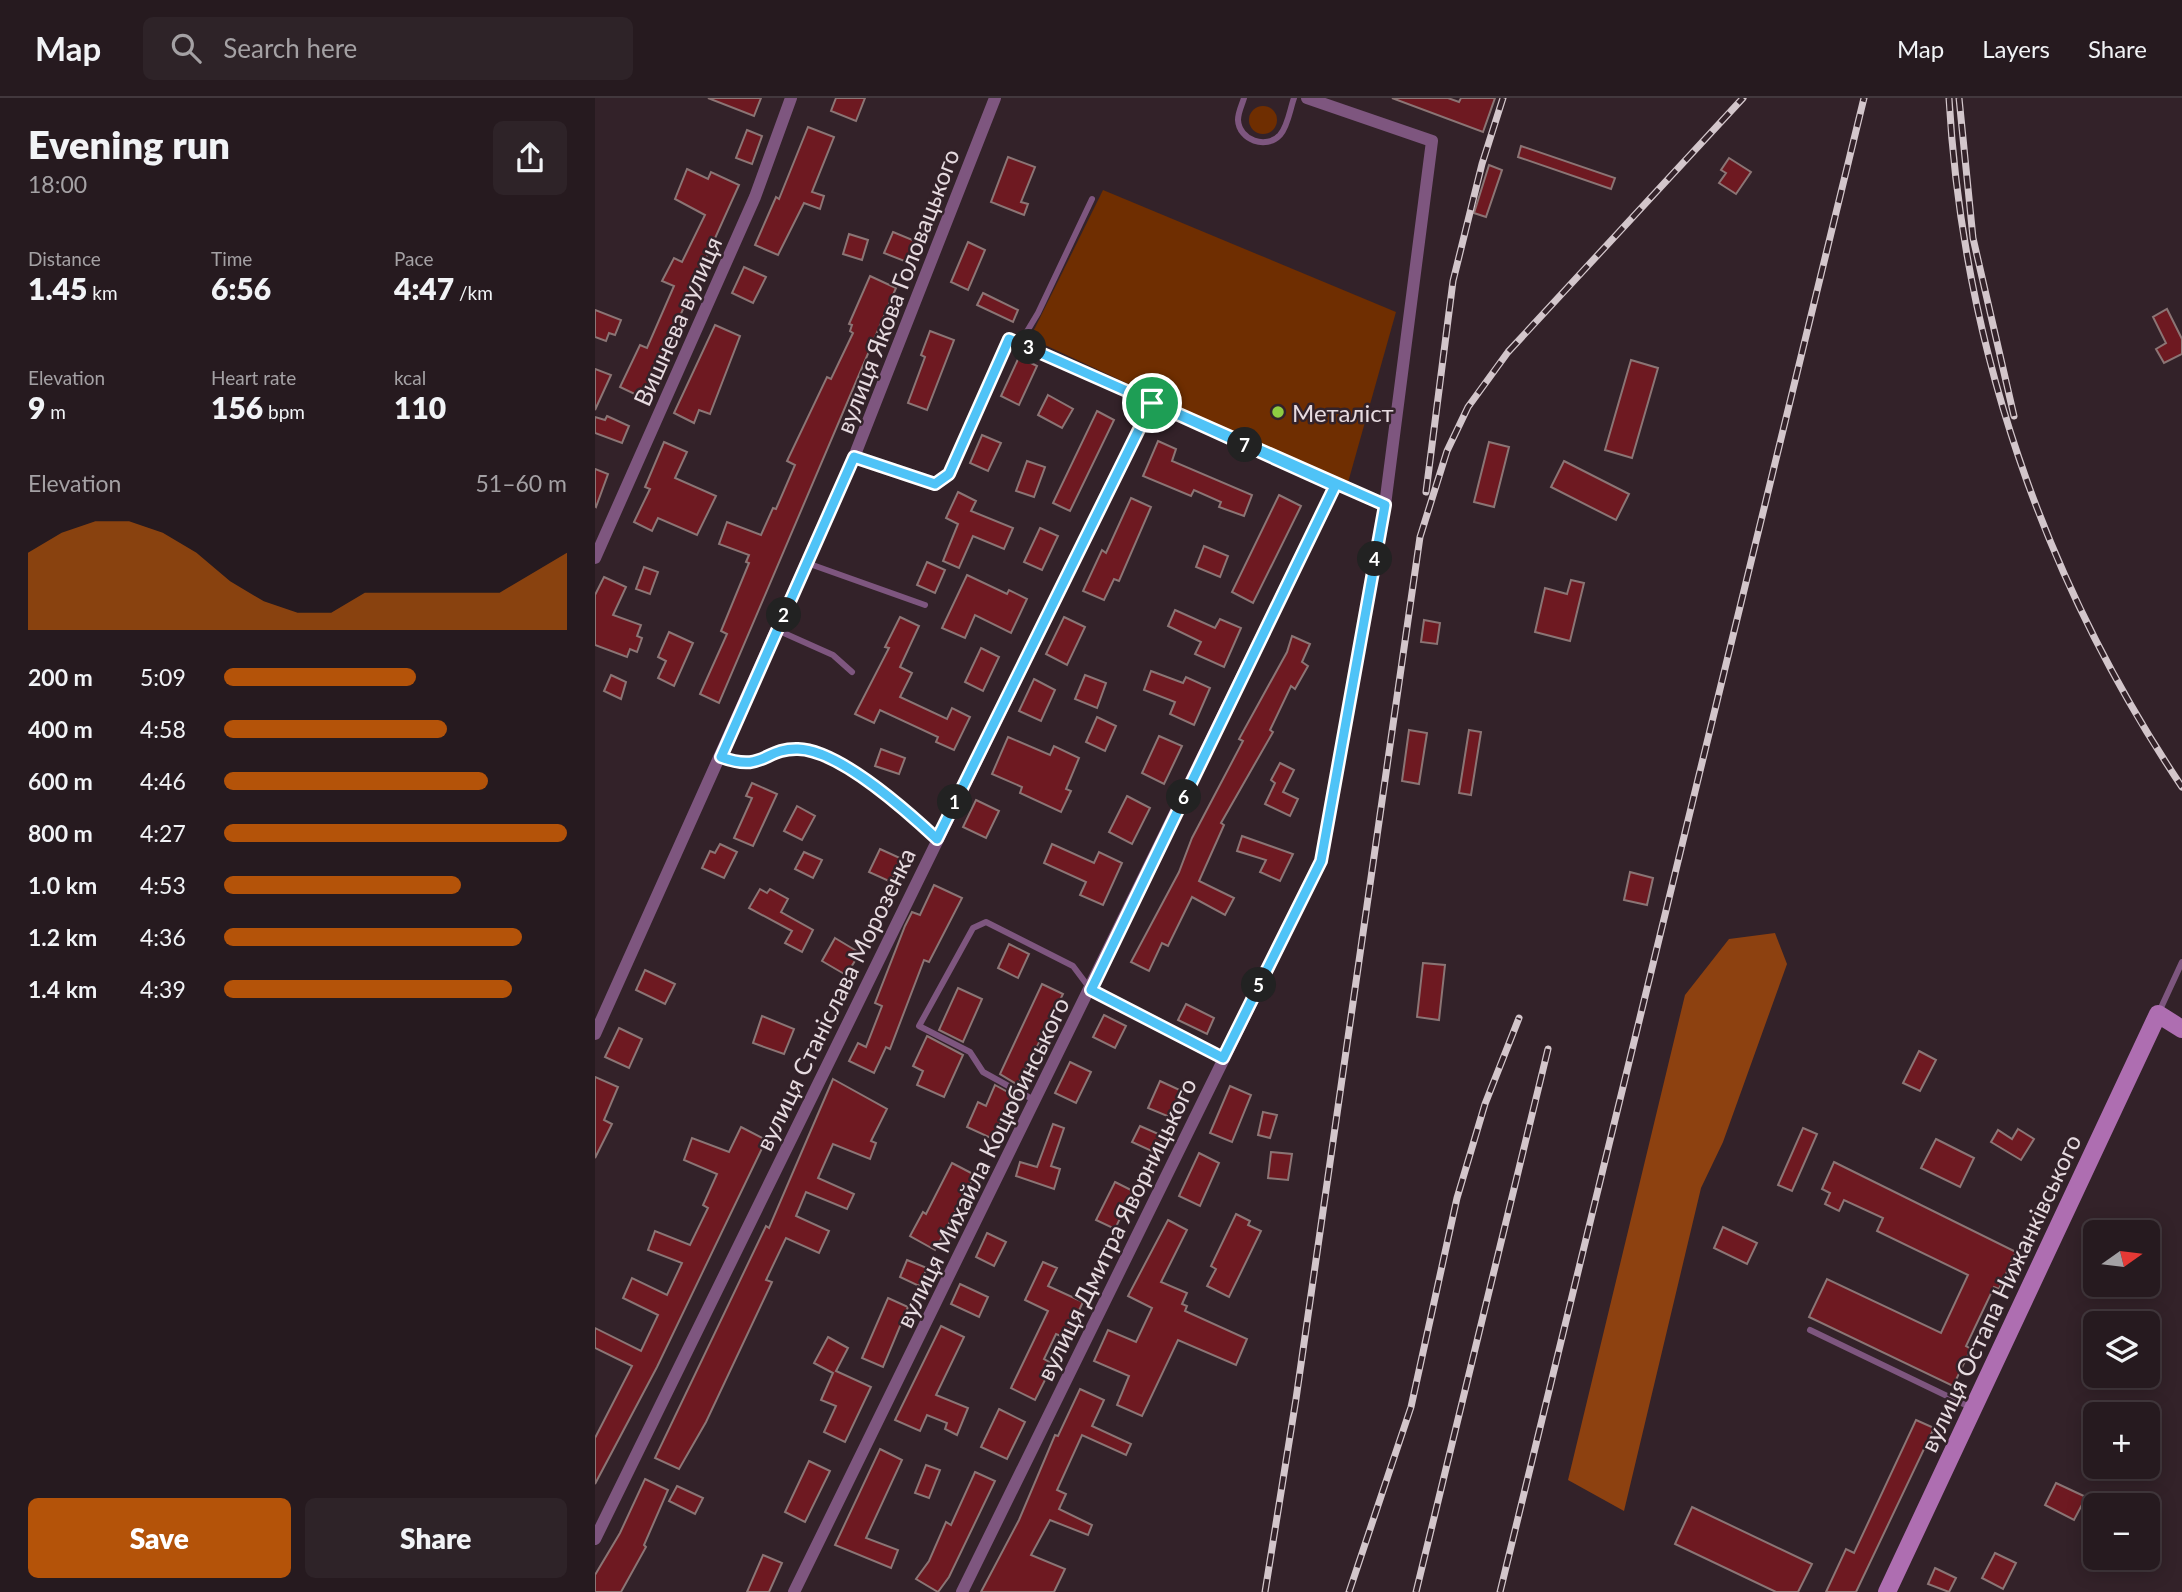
<!DOCTYPE html>
<meta charset="utf-8">
<style>
body{margin:0;font-family:Lato,sans-serif;background:#2e2328;color:#f1f3f6;height:100vh;display:flex;flex-direction:column;font-size:26px;white-space:nowrap}
*{box-sizing:border-box;margin:0}
p{font-size:23px;color:#a4a1a4}
.icon{flex:none;width:38px;height:38px;fill:none;stroke:currentColor;stroke-width:2;stroke-linecap:round;stroke-linejoin:round}
.map{position:relative;flex:1;overflow:hidden}
.sheet{display:flex;flex-direction:column;background:#261a1f;width:595px}
.sheet>*{flex:none}
.needle{width:46px;rotate:76deg}
.controls{position:absolute;left:1488px;top:1122px;display:grid;gap:14px}
.controls a{display:grid;place-items:center;width:77px;height:77px;border-radius:10px;background:#261a1f;box-shadow:0 4px 18px #0003,0 0 0 2px #42383d;font-size:35px}
.pin{position:absolute;display:grid;place-items:center;width:60px;height:60px;color:#fff;margin:-30px;border:4px solid #fff;border-radius:50%;box-shadow:0 2px 7px #0007}
.km{position:absolute;width:35px;height:35px;margin:-18px;border-radius:50%;background:#222;color:#fff;font-size:19px;line-height:35px;text-align:center}
.round{display:grid;place-items:center;flex:none;width:74px;height:74px;border-radius:10px;background:#2e2328}
.overview{display:flex;align-items:center;justify-content:space-between;height:119px;padding:0 28px}
h1{font-size:38px;font-weight:800;line-height:52px}
.stats{display:grid;grid-template-columns:repeat(3,1fr);gap:10px;height:119px;padding:7px 28px}
.stats div{display:grid;align-content:center}
.stats b{font-size:30px;font-weight:800}
.stats small{font-size:19px;font-weight:400}
.stats p{font-size:19px}
.chart{height:196px;padding:14px 28px}
.chart p{display:flex;justify-content:space-between}
.chart svg{width:100%;height:126px;margin-top:7px;fill:#b45309;opacity:.7}
.primary-button{display:flex;gap:14px;margin-top:auto;padding:14px 28px}
.primary-button a{flex:1;height:80px;border-radius:10px;background:#b45309;color:#fff;font-size:28px;font-weight:800;line-height:80px;text-align:center}
.primary-button a+a{background:#2e2328;color:#f1f3f6}
ul{padding:0 28px;list-style:none;font-size:23px}
li{display:grid;grid-template-columns:112px 84px 1fr;align-items:center;height:52px}
li i{height:18px;border-radius:9px;background:#b45309}
header{display:flex;align-items:center;gap:42px;box-sizing:border-box;height:98px;padding:0 35px;background:#261a1f;border-bottom:2px solid #42383d}
header strong{font-size:33px}
nav{display:flex;gap:38px;margin-inline-start:auto;font-size:24px}
.search{width:490px;height:63px;background:#2e2328;display:flex;align-items:center;gap:18px;box-sizing:border-box;padding:0 24px;border-radius:10px;color:#a4a1a4;font-size:26px}
main{display:flex;flex:1;min-height:0}
.map>svg:first-child{display:block}
.green{fill:#6f2e01}
.forest{fill:#8d4110}
.building{fill:#6e1921;stroke:#8b7575;stroke-width:2}
.lines{fill:none;stroke-linecap:round;stroke-linejoin:round}
.service{stroke:#7e567f;stroke-width:6}
.minor{stroke:#7e567f;stroke-width:12}
.secondary{stroke:#ae6eb1;stroke-width:18}
.rail-casing{stroke:#d3c6cb;stroke-width:7}
.rail{stroke:#332229;stroke-width:4.5;stroke-dasharray:13;stroke-linecap:butt}
.route-casing{stroke:#fff;stroke-width:14}
.route{stroke:#4fc3f7;stroke-width:9}
.poi-dot{fill:#8ecd42;stroke:#332229;stroke-width:2.5}
.labels{text-anchor:middle;dominant-baseline:central;stroke-width:5;stroke-linejoin:round;paint-order:stroke}
.street-label{font-size:24px;fill:#e7dbe0;stroke:#332229}
.poi-label{font-size:24px;fill:#e7dbe0;stroke:#332229;text-anchor:start}
</style>
<header>
<strong>Map</strong>
<div class="search"><svg class="icon" aria-label="search" viewBox="0 0 24 24"><circle cx="10" cy="10" r="6"/><path d="M15 15l6 6"/></svg>Search here</div>
<nav><a>Map</a><a>Layers</a><a>Share</a></nav>
</header>
<main>
<section class="sheet">
<div class="overview"><div><h1>Evening run</h1><p>18:00</p></div><a class="round"><svg class="icon" aria-label="share" viewBox="0 0 24 24"><path d="M12 15V3M7 8l5-5 5 5M5 13v7h14v-7"/></svg></a></div>
<div class="stats">
<div><p>Distance</p><b>1.45<small> km</small></b></div>
<div><p>Time</p><b>6:56</b></div>
<div><p>Pace</p><b>4:47<small> /km</small></b></div>
</div>
<div class="stats">
<div><p>Elevation</p><b>9<small> m</small></b></div>
<div><p>Heart rate</p><b>156<small> bpm</small></b></div>
<div><p>kcal</p><b>110</b></div>
</div>
<div class="chart"><p><span>Elevation</span>51–60 m</p>
<svg viewBox="0 0 160 44" preserveAspectRatio="none"><path d="M0 44V17L10 10L20 6L30 6L40 10L50 17L60 27L70 34L80 38L90 38L100 31L110 31L120 31L130 31L140 31L150 24L160 17V44z"/></svg>
</div>
<ul>
<li><b>200 m</b>5:09<i style="width:56%"></i></li>
<li><b>400 m</b>4:58<i style="width:65%"></i></li>
<li><b>600 m</b>4:46<i style="width:77%"></i></li>
<li><b>800 m</b>4:27<i style="width:100%"></i></li>
<li><b>1.0 km</b>4:53<i style="width:69%"></i></li>
<li><b>1.2 km</b>4:36<i style="width:87%"></i></li>
<li><b>1.4 km</b>4:39<i style="width:84%"></i></li>
</ul>
<div class="primary-button"><a>Save</a><a>Share</a></div>
</section>
<div class="map">
<svg width="1587" height="1494" viewBox="0 0 1587 1494">
<rect width="100%" height="100%" fill="#332229"/>
<g class="green">
<circle cx="668" cy="22" r="14"/>
<path d="M508 92 801 214 752 388 435 240Z"/>
</g>
<path class="forest" d="M1180 835 1192 866 1128 1044 1106 1090 1029 1413 973 1382 1090 897 1134 841Z"/>
<g class="building">
<path d="M113 0H166L159 18Z"/>
<path d="M241 0H270L261 23 236 13Z"/>
<path d="M797 0H853L864 4 866 0H900L888 34Z"/>
<path d="M213 29 239 39 217 94 229 98 225 111 209 105 183 157 160 147 181 99 184 101Z"/>
<path d="M152 32 167 38 157 66 141 60Z"/>
<path d="M926 48 1020 80 1016 91 923 59Z"/>
<path d="M413 59 440 69 426 104 433 106 429 117 396 104Z"/>
<path d="M1134 60 1156 74 1141 96 1124 85 1131 75 1126 72Z"/>
<path d="M894 67 907 72 891 119 879 115Z"/>
<path d="M92 71 113 81 116 74 144 87 48 300 25 289 45 247 52 250 79 188 67 183 79 160 87 164 110 117 80 101Z"/>
<path d="M298 134 320 143 312 164 289 155Z"/>
<path d="M254 136 273 142 267 162 248 156Z"/>
<path d="M373 144 390 152 373 192 356 184Z"/>
<path d="M149 169 171 179 158 205 137 195Z"/>
<path d="M275 178 301 190 124 605 105 596 132 536 126 533 154 465 151 464 154 457 124 446 132 424 166 437 178 410 181 411 200 367 192 363 232 279 236 281 258 235 255 233 257 227 254 226Z"/>
<path d="M388 195 423 212 418 224 382 207Z"/>
<path d="M1572 211 1587 241V256L1569 265 1561 251 1571 245 1558 219Z"/>
<path d="M0 212 26 222 20 237 14 235 11 243 0 239Z"/>
<path d="M120 227 145 238 115 316 104 312 99 325 79 315Z"/>
<path d="M335 233 359 242 332 312 313 305 330 259 326 257Z"/>
<path d="M424 259 442 268 424 307 406 298Z"/>
<path d="M1036 262 1063 270 1037 360 1010 352Z"/>
<path d="M0 271 16 277 0 312Z"/>
<path d="M453 297 478 311 467 330 443 317Z"/>
<path d="M502 313 519 322 475 413 458 405Z"/>
<path d="M12 318 34 328 27 345 0 335V319L10 322Z"/>
<path d="M387 337 406 345 393 373 375 365Z"/>
<path d="M563 343 581 351 577 363 657 397 649 418 624 409 626 404 599 392 596 398 548 378Z"/>
<path d="M69 344 92 354 80 380 121 398 102 437 63 420 57 433 39 424 55 391 50 389Z"/>
<path d="M894 344 914 349 899 409 879 404Z"/>
<path d="M432 363 450 369 439 399 421 393Z"/>
<path d="M969 363 1034 396 1021 422 956 389Z"/>
<path d="M0 371 13 376 1 409 0 408Z"/>
<path d="M363 394 381 403 376 413 418 430 409 451 378 438 364 470 348 463 363 426 351 420Z"/>
<path d="M684 397 706 408 658 505 637 494Z"/>
<path d="M536 400 556 409 524 483 519 481 509 502 488 493 507 452 511 455Z"/>
<path d="M445 430 463 438 447 472 429 464Z"/>
<path d="M609 448 633 458 625 479 601 469Z"/>
<path d="M332 464 350 472 340 495 322 487Z"/>
<path d="M49 469 63 474 55 496 41 491Z"/>
<path d="M372 477 412 496 414 492 432 501 416 535 380 517 370 540 347 530Z"/>
<path d="M9 479 31 489 18 517 46 527 42 538 47 540 42 554 35 551 32 559 0 547V497Z"/>
<path d="M976 482 989 485 975 543 940 534 950 490 972 496Z"/>
<path d="M580 512 620 530 625 521 646 530 629 569 600 556 606 544 573 528Z"/>
<path d="M305 519 324 528 305 569 317 575 305 599 352 621 357 610 375 619 359 652 341 644 343 639 285 612 279 625 260 616 294 550 290 549Z"/>
<path d="M469 519 490 529 472 567 451 556Z"/>
<path d="M829 522 845 525 842 546 826 544Z"/>
<path d="M74 534 98 545 79 588 63 580 71 563 63 559Z"/>
<path d="M697 538 715 546 707 564 713 568 700 591 696 588 675 632 678 634 626 725 629 727 604 783 639 800 630 817 597 799 573 848 567 845 554 873 536 864 584 774 597 740 648 643 644 641 692 554Z"/>
<path d="M386 550 404 559 388 593 370 584Z"/>
<path d="M556 573 588 585 591 579 615 590 599 627 575 616 580 604 549 592Z"/>
<path d="M16 577 31 584 26 601 9 593Z"/>
<path d="M490 577 511 585 502 610 480 601Z"/>
<path d="M439 581 460 592 446 623 424 613Z"/>
<path d="M502 619 521 628 510 653 491 644Z"/>
<path d="M814 632 832 635 824 686 807 683Z"/>
<path d="M874 632 886 634 876 697 864 695Z"/>
<path d="M564 638 587 648 569 686 547 675Z"/>
<path d="M413 639 455 657 459 648 484 660 471 691 476 693 466 714 425 695 427 689 397 676Z"/>
<path d="M286 651 310 660 304 676 280 668Z"/>
<path d="M685 665 699 672 688 694 703 701 695 718 670 706 680 685 676 682Z"/>
<path d="M157 685 182 696 158 748 139 740 157 700 151 698Z"/>
<path d="M532 698 555 710 537 746 514 734Z"/>
<path d="M381 702 404 713 391 740 368 729Z"/>
<path d="M202 708 220 718 207 742 189 733Z"/>
<path d="M647 738 698 756 685 783 665 774 671 762 642 753Z"/>
<path d="M125 746 142 754 129 780 107 770 115 753 120 755Z"/>
<path d="M457 746 499 765 504 754 527 765 508 807 485 797 491 784 449 765Z"/>
<path d="M285 751 307 761 296 784 274 774Z"/>
<path d="M209 754 227 762 218 780 200 771Z"/>
<path d="M1035 774 1058 780 1052 807 1029 802Z"/>
<path d="M339 787 367 800 334 864 329 862 295 951 291 949 279 975 254 963 263 945 271 949 287 908 280 905 310 828 317 814 325 817Z"/>
<path d="M165 791 172 795 175 791 193 801 186 814 218 832 207 854 190 845 197 833 154 810Z"/>
<path d="M240 840 265 855 251 877 227 863Z"/>
<path d="M414 846 434 856 423 880 403 870Z"/>
<path d="M828 865 850 867 844 922 822 919Z"/>
<path d="M50 872 80 886 70 906 41 892Z"/>
<path d="M447 886 468 896 423 987 405 976Z"/>
<path d="M363 890 387 901 368 944 344 932Z"/>
<path d="M591 906 619 920 612 936 583 922Z"/>
<path d="M509 917 531 928 520 950 498 939Z"/>
<path d="M167 918 199 931 189 956 158 945Z"/>
<path d="M24 930 47 941 34 970 10 959Z"/>
<path d="M332 938 368 957 349 999 322 987 328 973 318 968Z"/>
<path d="M1324 953 1341 962 1325 993 1308 985Z"/>
<path d="M475 964 496 974 481 1005 460 995Z"/>
<path d="M0 979 23 989 9 1022 17 1026 0 1060Z"/>
<path d="M238 981 292 1011 276 1043 281 1045 275 1061 238 1046 223 1080 259 1096 252 1111 211 1094 201 1118 234 1133 224 1155 191 1140 171 1182 177 1184 111 1324 84 1371 60 1360 171 1128 174 1130Z"/>
<path d="M565 983 589 994 577 1020 553 1010Z"/>
<path d="M400 987 418 997 398 1041 372 1029 383 1004 391 1008Z"/>
<path d="M635 988 656 997 637 1044 615 1035Z"/>
<path d="M668 1014 682 1017 675 1040 663 1037Z"/>
<path d="M458 1026 469 1030 456 1068 465 1071 459 1091 421 1078 425 1064 442 1069Z"/>
<path d="M545 1028 568 1038 561 1055 537 1044Z"/>
<path d="M146 1029 171 1042 62 1269 0 1386V1340L37 1268 0 1250V1230L46 1253 63 1217 28 1200 37 1180 72 1197 87 1165 53 1152 60 1133 95 1147 113 1110 108 1107 122 1076 89 1062 97 1040 134 1054Z"/>
<path d="M1208 1030 1222 1036 1197 1093 1183 1087Z"/>
<path d="M1423 1031 1439 1041 1426 1062 1396 1044 1403 1032 1417 1041Z"/>
<path d="M1341 1041 1379 1060 1365 1089 1326 1070Z"/>
<path d="M676 1054 697 1056 693 1082 673 1080Z"/>
<path d="M604 1055 624 1065 605 1108 584 1098Z"/>
<path d="M1239 1064 1421 1154 1404 1191 1399 1189 1371 1248 1376 1251 1358 1288 1214 1219 1232 1181 1346 1235 1373 1177 1282 1133 1288 1120 1249 1102 1244 1113 1230 1106 1235 1095 1227 1091Z"/>
<path d="M357 1065 380 1077 340 1152 315 1138 328 1114 331 1116Z"/>
<path d="M520 1084 538 1093 520 1131 501 1122Z"/>
<path d="M641 1116 655 1123 653 1127 666 1133 634 1199 612 1188 621 1171 616 1168Z"/>
<path d="M573 1122 592 1132 566 1184 592 1195 587 1206 592 1208 590 1213 652 1241 641 1267 583 1242 547 1318 522 1307 534 1278 499 1263 513 1232 541 1244 557 1210 533 1198Z"/>
<path d="M1128 1129 1162 1145 1152 1166 1119 1150Z"/>
<path d="M392 1135 411 1144 399 1168 381 1159Z"/>
<path d="M312 1162 332 1170 324 1188 305 1179Z"/>
<path d="M448 1164 462 1170 453 1188 488 1204 471 1240 461 1236 449 1261 458 1266 440 1302 416 1290 453 1213 430 1202Z"/>
<path d="M365 1186 393 1199 384 1219 356 1206Z"/>
<path d="M293 1200 313 1209 288 1269 267 1260Z"/>
<path d="M346 1228 369 1239 341 1297 373 1310 362 1337 350 1331 352 1325 332 1317 325 1333 300 1322Z"/>
<path d="M233 1239 253 1250 241 1273 276 1289 250 1344 229 1334 241 1308 226 1302 238 1275 219 1265Z"/>
<path d="M485 1291 509 1302 497 1328 536 1346 531 1357 487 1337 462 1392 471 1396 464 1411 497 1427 493 1437 455 1422 436 1457 470 1471 459 1494H386L424 1422 460 1337 463 1338Z"/>
<path d="M404 1311 430 1324 412 1361 386 1349Z"/>
<path d="M1321 1322 1339 1330 1261 1494H1231L1251 1451 1259 1455Z"/>
<path d="M285 1351 307 1362 271 1440 303 1452 296 1470 240 1447Z"/>
<path d="M214 1363 235 1373 210 1424 190 1414Z"/>
<path d="M331 1367 345 1372 334 1400 320 1395Z"/>
<path d="M380 1374 400 1383 354 1479 343 1494 321 1481 334 1463 351 1424 356 1427Z"/>
<path d="M50 1381 73 1392 49 1447 51 1449 26 1494H0V1477L25 1435Z"/>
<path d="M1461 1385 1491 1399 1479 1422 1450 1407Z"/>
<path d="M82 1388 108 1400 100 1416 74 1403Z"/>
<path d="M1097 1409 1217 1466 1203 1494H1181L1080 1446Z"/>
<path d="M1400 1455 1421 1465 1408 1491 1387 1480Z"/>
<path d="M168 1457 187 1465 174 1494H152Z"/>
<path d="M1340 1470 1361 1480 1354 1494 1333 1486Z"/>
</g>
<g class="lines">
<g class="service">
<path d="M649 0C647 7 643 14 643 22 644 42 671 52 685 37 693 28 695 11 699 0"/>
<path d="M497 101 443 215 425 245 790 407"/>
<path d="M259 359 340 386 354 376 414 241 425 245"/>
<path d="M212 465 330 507"/>
<path d="M182 532 238 557 257 574"/>
<path d="M126 659C169 675 169 650 203 651 244 652 312 713 342 741"/>
<path d="M1564 914 1587 864"/>
<path d="M439 1002 388 974 375 954 324 928 378 830 391 824 478 868 496 892 628 960"/>
<path d="M1215 1232 1377 1310"/>
</g>
<g class="minor">
<path d="M0 460 160 99 196 0"/>
<path d="M0 936 259 359 400 0"/>
<path d="M0 1441 557 305"/>
<path d="M199 1494 740 388"/>
<path d="M367 1494 726 763 790 407 837 43 712 0"/>
</g>
<path class="secondary" d="M1292 1494 1563 916 1587 931"/>
<defs>
<g id="rail">
<path d="M1354 0C1368 248 1449 483 1587 689"/>
<path d="M1364 0 1378 140 1419 318"/>
<path d="M831 394 858 183 887 66 908 0"/>
<path d="M670 1494 701 1301 825 439 852 353 873 309 913 254 1148 0"/>
<path d="M754 1494 816 1309 862 1100 890 1006 924 920"/>
<path d="M821 1494 953 951"/>
<path d="M905 1494 1269 0"/>
</g>
</defs>
<use href="#rail" class="rail-casing"/>
<use href="#rail" class="rail"/>
</g>
<g class="lines">
<defs>
<path id="route" d="M557 305 342 741C312 713 244 652 203 651 169 650 169 675 126 659L259 359 340 386 354 376 414 241 790 407 726 763 628 960 496 892 740 388 557 305"/>
</defs>
<use href="#route" class="route-casing"/>
<use href="#route" class="route"/>
</g>
<circle class="poi-dot" cx="683" cy="314" r="7"/>
<g class="labels">
<g class="street-label">
<text transform="translate(302 193) rotate(-69)">вулиця Якова Головацького</text>
<text transform="translate(82 223) rotate(-66)">Вишнева вулиця</text>
<text transform="translate(240 901) rotate(-64)">вулиця Станіслава Морозенка</text>
<text transform="translate(387 1064) rotate(-64)">вулиця Михайла Коцюбинського</text>
<text transform="translate(521 1131) rotate(-64)">вулиця Дмитра Яворницького</text>
<text transform="translate(1405 1195) rotate(-65)">вулиця Остапа Нижанківського</text>
</g>
<g class="poi-label">
<text x="697" y="314">Металіст</text>
</g>
</g>
</svg>
<div class="controls">
<a><svg class="needle" viewBox="-14 -14 28 28"><path d="M0-13l5 13h-10z" fill="#e53935"/><path d="M0 13l5-13h-10z" fill="#a4a1a4"/></svg></a>
<a><svg class="icon" aria-label="layers" viewBox="0 0 24 24"><path d="M12 4l9 5-9 5-9-5zM3 14l9 5 9-5"/></svg></a>
<a>+</a>
<a>−</a>
</div>
<div class="pin" style="left:557px;top:305px;background:#1e9e55"><svg class="icon" aria-label="arrive" viewBox="0 0 24 24"><path d="M6 21V4h12l-3 4 3 4H6"/></svg></div>
<b class="km" style="left:360px;top:704px">1</b>
<b class="km" style="left:189px;top:517px">2</b>
<b class="km" style="left:434px;top:249px">3</b>
<b class="km" style="left:780px;top:461px">4</b>
<b class="km" style="left:664px;top:887px">5</b>
<b class="km" style="left:589px;top:699px">6</b>
<b class="km" style="left:650px;top:347px">7</b>
</div>
</main>
